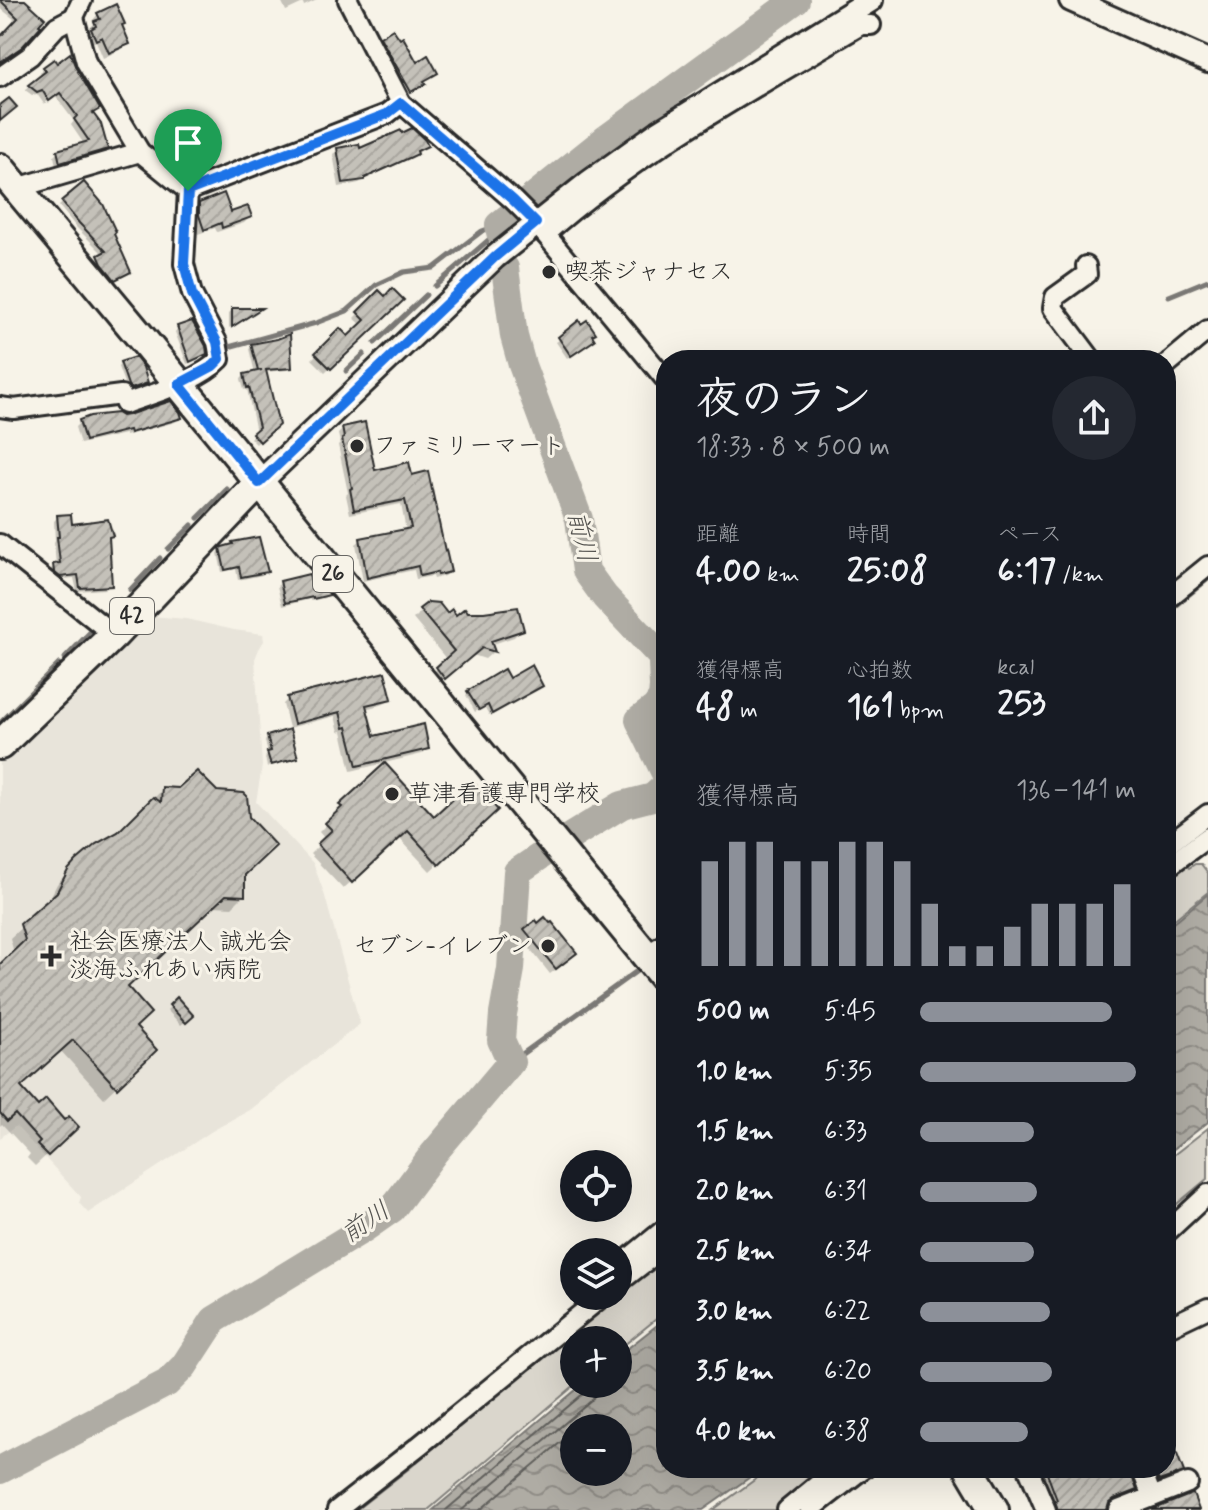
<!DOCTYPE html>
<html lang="ja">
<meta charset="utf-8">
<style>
body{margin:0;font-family:Mynerve,"Klee One",sans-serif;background:#242831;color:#f1f3f6;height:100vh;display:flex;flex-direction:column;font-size:30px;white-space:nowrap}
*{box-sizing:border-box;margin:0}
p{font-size:26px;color:#9ea1a6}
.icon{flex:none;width:44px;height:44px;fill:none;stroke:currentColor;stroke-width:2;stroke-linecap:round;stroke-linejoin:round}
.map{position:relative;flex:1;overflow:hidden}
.drawer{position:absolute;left:656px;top:350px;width:520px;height:1128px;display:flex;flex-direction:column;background:#171b24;border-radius:32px;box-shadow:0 8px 32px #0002}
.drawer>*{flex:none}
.fabs{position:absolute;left:560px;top:1150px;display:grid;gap:16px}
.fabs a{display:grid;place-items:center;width:72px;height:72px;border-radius:50%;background:#171b24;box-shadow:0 8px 32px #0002;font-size:40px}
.pin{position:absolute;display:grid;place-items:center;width:68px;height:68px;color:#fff;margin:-82px -34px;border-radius:50% 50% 50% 0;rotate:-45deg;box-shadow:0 0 8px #0007}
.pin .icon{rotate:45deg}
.round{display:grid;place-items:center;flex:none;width:84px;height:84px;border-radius:42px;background:#242831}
.headline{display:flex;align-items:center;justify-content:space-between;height:136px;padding:0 40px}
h1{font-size:44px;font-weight:700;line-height:60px}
.figures{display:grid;grid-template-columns:repeat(3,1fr);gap:12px;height:136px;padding:8px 40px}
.figures div{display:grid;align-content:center}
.figures b{font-size:34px;font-weight:700}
.figures small{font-size:22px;font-weight:400}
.figures p{font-size:22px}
.chart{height:224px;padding:16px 40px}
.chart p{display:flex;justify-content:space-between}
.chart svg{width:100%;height:144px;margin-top:8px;stroke:#8c9099;stroke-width:6}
ul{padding:0 40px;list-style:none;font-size:26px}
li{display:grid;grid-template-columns:128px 96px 1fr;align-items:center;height:60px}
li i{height:20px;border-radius:10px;background:#8c9099}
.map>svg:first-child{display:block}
.built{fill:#e8e4da}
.green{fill:#dad6cc;stroke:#82807c;stroke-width:2}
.water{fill:url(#water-waves);stroke:#7a7874;stroke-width:2;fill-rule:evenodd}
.shadow{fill:#0003}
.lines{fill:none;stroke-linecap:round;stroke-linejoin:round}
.shore{stroke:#605f5b;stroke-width:2}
.stream{stroke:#7a7874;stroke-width:5}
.river{stroke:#afaca4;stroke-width:28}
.building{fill:url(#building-hatch);stroke:#2b2b2b;stroke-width:2}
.minor-casing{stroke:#2b2b2b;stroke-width:24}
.tertiary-casing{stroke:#2b2b2b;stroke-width:28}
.primary-casing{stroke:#2b2b2b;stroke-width:34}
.minor{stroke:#f7f3e8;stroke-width:18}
.tertiary{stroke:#f7f3e8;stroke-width:22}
.primary{stroke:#f7f3e8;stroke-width:28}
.route-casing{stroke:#fff;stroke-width:16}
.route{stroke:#1a73e8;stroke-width:10}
.poi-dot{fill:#2b2b2b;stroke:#f7f3e8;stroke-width:3}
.labels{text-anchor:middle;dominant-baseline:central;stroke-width:6;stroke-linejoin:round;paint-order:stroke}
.shield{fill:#f7f3e8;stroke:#686764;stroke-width:2}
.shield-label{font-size:22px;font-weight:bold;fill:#2b2b2b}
.poi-label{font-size:24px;fill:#2b2b2b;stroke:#f7f3e8;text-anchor:start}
.water-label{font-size:26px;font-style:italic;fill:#53524f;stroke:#f7f3e8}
</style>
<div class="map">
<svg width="1208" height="1510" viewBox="0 0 1208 1510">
<defs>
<pattern id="water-waves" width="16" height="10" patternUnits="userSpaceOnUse" patternTransform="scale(2)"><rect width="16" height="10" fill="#afaca4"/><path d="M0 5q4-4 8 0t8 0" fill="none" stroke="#8f8c86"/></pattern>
<pattern id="building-hatch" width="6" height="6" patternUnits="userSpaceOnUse" patternTransform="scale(2)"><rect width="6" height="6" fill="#c4c1b9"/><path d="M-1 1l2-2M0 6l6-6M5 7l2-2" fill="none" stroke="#a9a69f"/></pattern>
</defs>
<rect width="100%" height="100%" fill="#f7f3e8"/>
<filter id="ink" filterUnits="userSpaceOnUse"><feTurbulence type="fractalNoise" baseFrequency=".0125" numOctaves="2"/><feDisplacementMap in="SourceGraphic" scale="16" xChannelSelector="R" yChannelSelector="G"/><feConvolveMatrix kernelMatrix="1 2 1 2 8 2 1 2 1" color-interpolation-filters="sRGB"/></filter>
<g filter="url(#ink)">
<path class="built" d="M151 616 186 619 234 630 263 634 264 641 259 649 255 659 262 766 256 802 313 863 324 893 360 1024 250 1110 212 1131 88 1213 79 1203 81 1197 16 1126 0 1138V760Z"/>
<g class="green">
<path d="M1185 863 1189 868 1195 864H1201L1208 873V892L1166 926V877Z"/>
<path d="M1208 1128V1178L1166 1213V1161Z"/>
<path d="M666 1256V1311L618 1350V1340H574V1384H576L428 1510H356L411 1467 615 1296H618V1294Z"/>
<path d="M771 1468H827L780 1510H713Z"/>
</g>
<g class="water">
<path d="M1208 894V1122L1166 1155V929Z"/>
<path d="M666 1318V1468H763L703 1510H433L583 1384H618V1356ZM574 1428H618V1472H574Z"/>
</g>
<g class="shadow">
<path d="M0 0H22L42 18 0 61V39L16 22 13 20 14 19 0 8Z"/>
<path d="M281 0H317L304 6 303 3 286 11Z"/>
<path d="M98 14 120 26 128 44 122 49 103 58 96 41 90 44 87 36 91 32 90 28 94 24 93 20Z"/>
<path d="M382 38 422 82 420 86 408 94 378 41Z"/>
<path d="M44 68 91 114 105 148 101 153 56 166 54 156 58 152 84 144 71 125 74 121 55 96 44 104 37 94 32 95 25 90 43 76 40 73Z"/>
<path d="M426 146 412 158 362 180 359 183 339 187 333 154 338 150 358 151Z"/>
<path d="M84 184 112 234 129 272 111 282 99 268 96 260 104 255 76 227 59 206Z"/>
<path d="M200 205 229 215 250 217 244 223 217 232 215 228 198 234 194 222V211Z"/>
<path d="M379 292 385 298 401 300 325 372 312 359 340 331 348 339 362 325 354 318Z"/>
<path d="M232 310 256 311 229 328V313Z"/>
<path d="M581 326 590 335 589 343 567 358 556 342Z"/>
<path d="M178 328 205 354 201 357 187 364 175 332Z"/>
<path d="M252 346 290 367 287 370 264 372 277 424 256 444 250 438 256 432 247 389 244 390 241 379 245 375 255 373 249 349Z"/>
<path d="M121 363 146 383 143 386 127 391 118 367Z"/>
<path d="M180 417 175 422 125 436V434L80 444 75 427 80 422 122 418Z"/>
<path d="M343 429 374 473 408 464 449 571 444 576 434 579 433 576 416 579 414 570 363 581 356 544 361 540 406 531 401 504 350 514 346 495 348 493 338 445 340 443 338 434Z"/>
<path d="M58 517 70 526 110 536 107 539 110 585 105 589 77 591 74 578 55 580 50 576V570L56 565 54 543 55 541 54 521Z"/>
<path d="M221 550 266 571 262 575 238 580 236 569 222 572 218 553Z"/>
<path d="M281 583 309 584 327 595 324 598 310 601V599L282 606 277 586Z"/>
<path d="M428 604 447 616 522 629 514 637 490 645 493 652 485 659 473 655 436 685 429 676 447 660 413 619Z"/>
<path d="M508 680 537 689 489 715 484 706 475 712 466 695 469 692Z"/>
<path d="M390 698 384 704 365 709 372 738 427 749 422 754 351 771 342 731 339 732 335 716 289 728 283 704 288 699Z"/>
<path d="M268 737 295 757 292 760 267 767 265 757 268 754 265 741Z"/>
<path d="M384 766 434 818 496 809 430 871 399 838 343 889 310 854 325 839 319 832 335 816 333 814Z"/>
<path d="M163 789 243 875V896L232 907 213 906 125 988 143 1061 104 1098 60 1050 18 1087 65 1138 35 1166 27 1158 30 1154 2 1124 0 1126V966L14 953 10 938 47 904 57 884 64 876 77 863 119 834Z"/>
<path d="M526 931 569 959 550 974 520 936Z"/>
<path d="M177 1000 191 1016 181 1025 167 1010Z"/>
<path d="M1166 1429 1179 1474 1156 1483 1151 1468H1166Z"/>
<path d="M1041 1468H1128L1134 1490 1108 1503 1105 1510H1055V1504Z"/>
</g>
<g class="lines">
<g class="shore">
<path d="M446 1510 584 1393 587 1384"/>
<path d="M462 1510 591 1401 596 1393 597 1384"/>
<path d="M480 1510 574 1431"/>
</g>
<g class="stream">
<path d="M435 286 500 230"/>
<path d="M1169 296 1208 280"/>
<path d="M375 343 426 295"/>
<path d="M225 348 316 323 347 311 376 285 404 272 434 268 482 231 499 225"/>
<path d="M346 371 364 354"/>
<path d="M198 518 227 489"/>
<path d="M168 549 192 525"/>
<path d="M130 590 160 558"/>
<path d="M108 613 120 600"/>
<path d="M1166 613 1208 579"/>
<path d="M65 658 94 628"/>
<path d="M0 723 59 664"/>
<path d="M511 1062 641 968"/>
</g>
<g class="river">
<path d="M527 202 607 138 796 0"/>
<path d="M500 232 499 225 514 213"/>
<path d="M505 268 514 336 522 365 579 519 586 571 605 597 660 655 662 661 663 687 662 698 655 708 639 720 666 775"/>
<path d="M565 840 622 805 653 797 665 786 666 781"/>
<path d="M0 1470 167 1383 184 1366 214 1320 365 1228 392 1209 434 1153 511 1062 501 1040 503 1014 511 969 517 872 548 851"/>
</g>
</g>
<g class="building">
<path d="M0 0H25L45 18 39 25 41 26 22 47 0 62V37L18 18Z"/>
<path d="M116 4 125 24 122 25 130 44 109 53 102 37 96 40 91 29 96 26 94 21 100 19 97 13Z"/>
<path d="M393 29 400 39 403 37 417 62 428 55 438 73 424 81 426 84 411 92 380 37Z"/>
<path d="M70 53 76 68 100 109 93 113 101 124 108 149 60 163 57 150 89 141 74 119 77 116 60 93 49 101 42 90 37 92 28 85 46 71 43 67 54 59 57 63Z"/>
<path d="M9 98 17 107 0 121V105Z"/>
<path d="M412 128 425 140 428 146 417 151 418 154 365 178V180L343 183 337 148 359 144 360 148 401 130 402 133Z"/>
<path d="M84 182 103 204 116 232 114 234 131 272 115 280 102 264 98 255 106 251 79 223 61 201Z"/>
<path d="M224 193 231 212 248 206 252 217 222 228 221 223 204 230 199 215V203Z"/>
<path d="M392 288 404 300 331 369 315 353 340 328 348 336 365 320 357 312 379 290 385 296Z"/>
<path d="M232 308H262L232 327Z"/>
<path d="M579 320 581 324 587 320 596 333 592 335 595 340 571 356 558 337Z"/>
<path d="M192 321 206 346 207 354 190 362 177 326Z"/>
<path d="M290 334 292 368 266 370 279 425 260 442 252 433 259 427 249 387 247 388 244 374 262 370H258L251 344 277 339Z"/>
<path d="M135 357 143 367 148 383 131 389 128 385 120 362Z"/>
<path d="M171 401 180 412 182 418 130 433 129 430 85 441 79 420 90 416 117 413 122 416 128 415Z"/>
<path d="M365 422 375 470 409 462 412 475 428 471 445 551 446 550 451 572 438 575 437 572 420 576 418 566 367 578 360 538 411 528 405 500 354 510 350 489 352 488 342 439 344 438 342 427Z"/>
<path d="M71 514 72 524 108 519 113 536 109 537 112 586 80 588 78 575 60 577 54 572 53 564 60 563 57 537H59L57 515Z"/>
<path d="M259 537 268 572 241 577 239 567 225 570 220 548 222 547 233 544 232 542Z"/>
<path d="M309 574 311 582 318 580 330 595 313 599V597L285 603 280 581Z"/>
<path d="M428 602 439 603 447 613 452 609 456 615 465 608 468 612H484L518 607 524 630 491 641 495 652 482 648 445 679 436 667 454 651 419 609Z"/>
<path d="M532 665 543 686 492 714 488 705 479 710 467 691 504 669 509 678Z"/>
<path d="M385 672 392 699 366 705 374 736 424 724 429 749 357 766 347 727 344 728 340 712 294 724 287 697Z"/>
<path d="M290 729 298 758 271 765 267 752 271 751 267 736Z"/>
<path d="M385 763 434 816 472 781 498 810 439 865 408 831 352 883 317 844 332 830 325 823 342 807 339 805Z"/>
<path d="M197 771 217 791 244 793 247 796 249 817 276 846 245 875V896L226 895 128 987 151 1013 136 1027 157 1050 117 1088 73 1040 21 1087 38 1106 46 1099 64 1120 69 1116 79 1127 48 1156 37 1145 40 1142 15 1114 7 1121 0 1113V964L25 940 20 924 57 892 68 870 76 861 96 844 118 832 153 797 161 802 162 787 178 788Z"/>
<path d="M545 917 550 923 552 922 577 953 556 969 524 929 536 920 538 923Z"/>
<path d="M177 997 194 1016 186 1023 169 1005Z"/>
<path d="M1166 1426 1184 1472 1159 1481 1154 1468H1166Z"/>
<path d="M1045 1468H1129L1137 1490 1114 1499 1109 1503 1107 1510H1058L1055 1501 1057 1500Z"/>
<path d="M1193 1494 1199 1510H1152L1192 1494Z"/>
</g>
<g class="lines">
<defs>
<g id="minor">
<path d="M82 0 74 17 86 62 140 152 188 191 387 114 401 103"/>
<path d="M348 0 401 103 513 200 536 223 666 380"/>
<path d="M0 77 30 56 57 26 74 17"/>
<path d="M17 188 140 152"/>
<path d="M545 234C637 152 755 88 861 25H871"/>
<path d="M1086 266 1087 274 1055 297 1053 308 1092 360"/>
<path d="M1166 365 1208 330"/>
<path d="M0 407 14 409 121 395 125 404C154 393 198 382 220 359L217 342 192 294 184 264 188 191"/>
<path d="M0 544 114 635"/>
<path d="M1166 600 1208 566"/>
<path d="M1166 846 1208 814"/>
<path d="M1166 868 1208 837"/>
<path d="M646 955 666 943"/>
<path d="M1166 1233 1208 1194"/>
<path d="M618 1267 666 1228"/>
<path d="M618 1283 666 1246"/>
<path d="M1166 1328 1208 1308"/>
<path d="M1028 1468 1046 1510"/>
<path d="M1141 1468 1152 1497"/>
<path d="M337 1510 420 1445 603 1296"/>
<path d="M787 1510 838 1468"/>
<path d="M810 1510 864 1468"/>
<path d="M1119 1510 1188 1483"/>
</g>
<g id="tertiary">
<path d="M1071 0 1208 61"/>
<path d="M259 483 495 257 588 183 659 132 871 0"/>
</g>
<g id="primary">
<path d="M0 168 144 341 666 980"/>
<path d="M0 745 114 635 259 483"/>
<path d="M969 1468 994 1510"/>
</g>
</defs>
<use href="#minor" class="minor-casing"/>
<use href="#tertiary" class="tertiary-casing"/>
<use href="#primary" class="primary-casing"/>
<use href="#minor" class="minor"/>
<use href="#tertiary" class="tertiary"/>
<use href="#primary" class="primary"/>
</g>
</g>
<g class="lines" filter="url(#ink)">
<defs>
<path id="route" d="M401 103 513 200 536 223 495 257 259 483 179 384 213 366 220 359 217 342 192 294 184 264 188 191 387 114Z"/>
</defs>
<use href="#route" class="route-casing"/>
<use href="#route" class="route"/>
</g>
<g class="poi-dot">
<circle cx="549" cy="272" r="8"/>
<circle cx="357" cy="446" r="8"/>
<circle cx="392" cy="794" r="8"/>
<circle cx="548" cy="946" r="8"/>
<path d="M47 944h8v8h8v8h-8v8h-8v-8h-8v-8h8z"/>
</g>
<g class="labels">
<g class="shield">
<rect x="313" y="556" width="40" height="36" rx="6"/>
<rect x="110" y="598" width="44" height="36" rx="6"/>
</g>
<g class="shield-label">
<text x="333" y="574">26</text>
<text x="132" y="616">42</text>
</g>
<g class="poi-label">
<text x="565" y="272">喫茶ジャナセス</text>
<text x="373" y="446">ファミリーマート</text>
<text x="408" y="794">草津看護専門学校</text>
<text x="69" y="942">社会医療法人 誠光会<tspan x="69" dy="28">淡海ふれあい病院</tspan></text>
<text x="532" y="946" text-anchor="end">セブン-イレブン</text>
</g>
<g class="water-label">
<text transform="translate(581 537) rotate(77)">前川</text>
<text transform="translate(366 1223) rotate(-34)">前川</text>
</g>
</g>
</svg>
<div class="fabs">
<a><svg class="icon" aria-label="locate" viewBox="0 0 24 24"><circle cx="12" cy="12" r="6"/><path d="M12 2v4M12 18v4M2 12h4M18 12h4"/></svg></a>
<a><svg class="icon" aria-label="layers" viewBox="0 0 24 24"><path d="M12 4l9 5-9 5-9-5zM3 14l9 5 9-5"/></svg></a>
<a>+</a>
<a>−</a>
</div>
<div class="pin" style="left:188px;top:191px;background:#1e9e55"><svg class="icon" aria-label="arrive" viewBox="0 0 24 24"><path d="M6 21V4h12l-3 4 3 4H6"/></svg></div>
<section class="drawer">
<div class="headline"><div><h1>夜のラン</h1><p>18:33 · 8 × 500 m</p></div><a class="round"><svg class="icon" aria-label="share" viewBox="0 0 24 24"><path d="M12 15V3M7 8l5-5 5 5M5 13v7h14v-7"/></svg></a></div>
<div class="figures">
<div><p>距離</p><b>4.00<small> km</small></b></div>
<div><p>時間</p><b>25:08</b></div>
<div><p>ペース</p><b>6:17<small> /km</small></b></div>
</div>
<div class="figures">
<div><p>獲得標高</p><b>48<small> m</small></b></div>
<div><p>心拍数</p><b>161<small> bpm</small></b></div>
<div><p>kcal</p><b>253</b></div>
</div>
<div class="chart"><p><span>獲得標高</span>136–141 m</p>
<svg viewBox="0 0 160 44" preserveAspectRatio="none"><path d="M5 44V12M15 44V6M25 44V6M35 44V12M45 44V12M55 44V6M65 44V6M75 44V12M85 44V25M95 44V38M105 44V38M115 44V32M125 44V25M135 44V25M145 44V25M155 44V19"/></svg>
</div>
<ul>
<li><b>500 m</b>5:45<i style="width:89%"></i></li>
<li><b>1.0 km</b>5:35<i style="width:100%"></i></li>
<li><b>1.5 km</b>6:33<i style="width:53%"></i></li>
<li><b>2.0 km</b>6:31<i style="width:54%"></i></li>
<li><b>2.5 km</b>6:34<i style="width:53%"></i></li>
<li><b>3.0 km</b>6:22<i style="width:60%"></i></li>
<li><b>3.5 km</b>6:20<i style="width:61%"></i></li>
<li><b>4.0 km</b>6:38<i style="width:50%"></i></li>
</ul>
</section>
</div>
